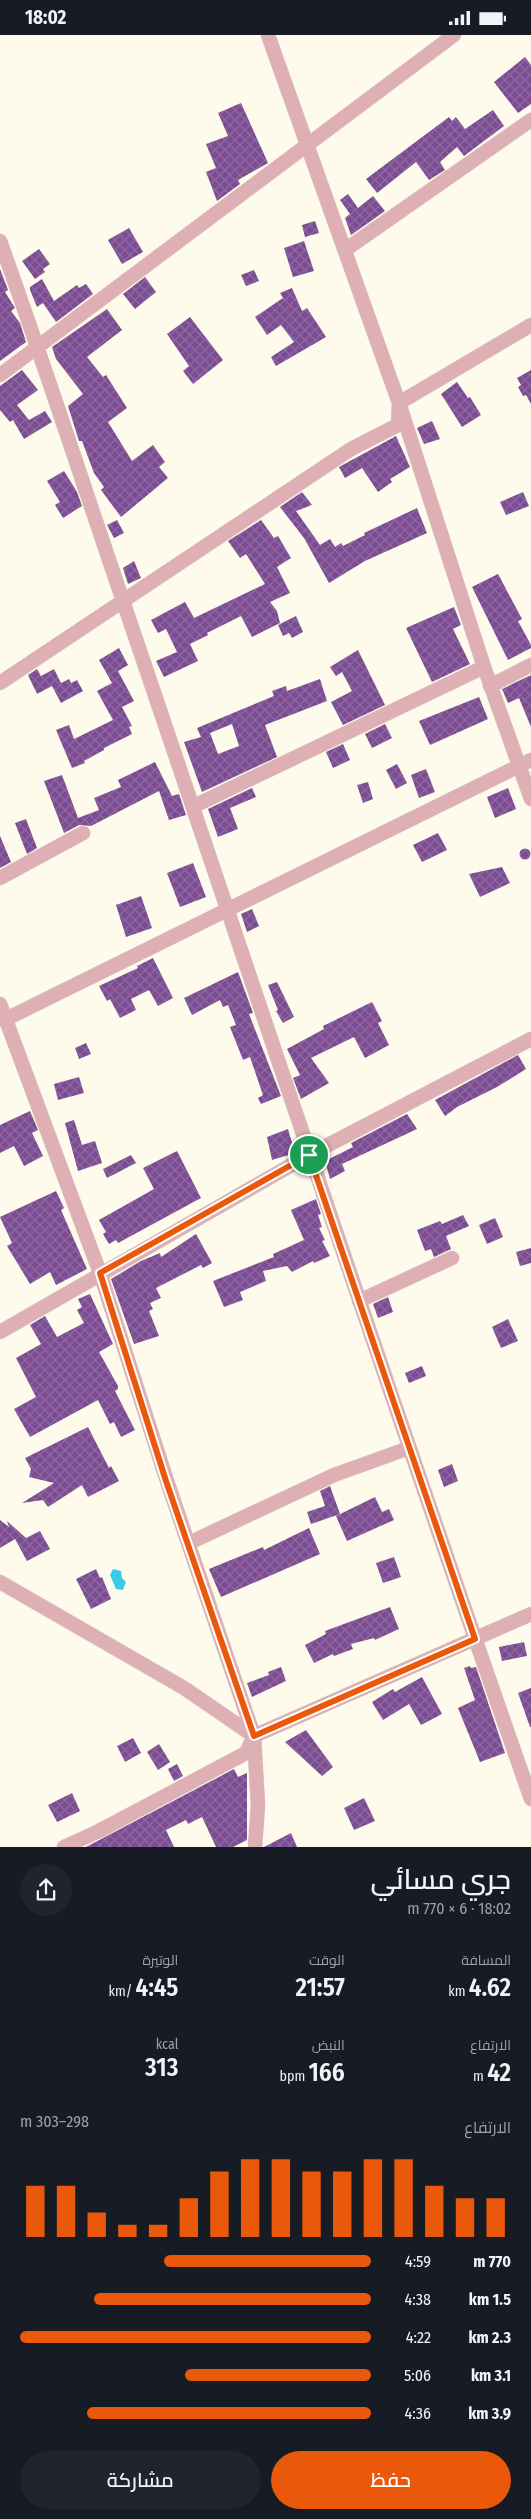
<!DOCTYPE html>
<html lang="ar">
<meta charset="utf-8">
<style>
body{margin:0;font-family:"Fira Sans Condensed",Cairo,sans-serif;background:#20242c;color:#f1f3f6;direction:rtl;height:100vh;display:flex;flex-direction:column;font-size:19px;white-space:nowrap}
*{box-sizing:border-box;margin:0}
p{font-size:16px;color:#9ea1a6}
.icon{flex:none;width:28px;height:28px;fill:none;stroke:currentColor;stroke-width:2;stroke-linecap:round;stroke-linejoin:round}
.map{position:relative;height:1812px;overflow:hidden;direction:ltr}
.sheet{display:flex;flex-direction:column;background:#171b24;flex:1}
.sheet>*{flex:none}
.pin{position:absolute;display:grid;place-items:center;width:42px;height:42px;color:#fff;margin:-21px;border:2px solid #fff;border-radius:50%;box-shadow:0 1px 5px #0007}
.round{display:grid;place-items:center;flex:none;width:52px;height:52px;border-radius:26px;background:#20242c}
.summary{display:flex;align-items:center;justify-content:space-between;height:85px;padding:0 20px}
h1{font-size:28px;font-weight:600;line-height:38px}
.stats{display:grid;grid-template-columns:repeat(3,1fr);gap:8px;height:85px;padding:5px 20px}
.stats div{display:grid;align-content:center}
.stats b{font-size:25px;font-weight:600}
.stats small{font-size:14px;font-weight:400}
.stats p{font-size:14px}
.chart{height:140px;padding:10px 20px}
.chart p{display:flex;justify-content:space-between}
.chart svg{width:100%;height:90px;margin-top:5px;stroke:#ea580c;stroke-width:6}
.primary-button{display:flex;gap:10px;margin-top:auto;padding:10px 20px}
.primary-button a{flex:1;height:58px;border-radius:30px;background:#ea580c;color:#fff;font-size:20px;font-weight:600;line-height:58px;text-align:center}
.primary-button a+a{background:#20242c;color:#f1f3f6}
ul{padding:0 20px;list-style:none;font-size:16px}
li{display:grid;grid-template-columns:80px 60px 1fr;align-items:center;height:38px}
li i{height:12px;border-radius:6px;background:#ea580c}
.status{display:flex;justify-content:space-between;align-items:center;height:35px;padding:0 25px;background:#171b24;direction:ltr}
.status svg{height:14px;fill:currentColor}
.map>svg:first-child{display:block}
.water{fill:#38cde4}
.building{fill:url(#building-cross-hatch);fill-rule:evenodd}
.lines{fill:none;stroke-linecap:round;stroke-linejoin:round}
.street-casing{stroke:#dad7c9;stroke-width:15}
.street{stroke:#deafb5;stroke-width:14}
.route-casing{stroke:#fff;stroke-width:10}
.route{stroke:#ea580c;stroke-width:6}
</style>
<div class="status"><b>18:02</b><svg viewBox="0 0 49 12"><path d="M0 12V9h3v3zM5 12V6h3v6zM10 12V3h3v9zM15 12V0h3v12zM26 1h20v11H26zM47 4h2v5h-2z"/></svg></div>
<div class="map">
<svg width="531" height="1812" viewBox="0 0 531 1812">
<defs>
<pattern id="building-cross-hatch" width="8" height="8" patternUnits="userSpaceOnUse" patternTransform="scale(1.25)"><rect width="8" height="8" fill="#7b4b94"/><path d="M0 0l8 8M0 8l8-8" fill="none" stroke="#8d699e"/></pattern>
</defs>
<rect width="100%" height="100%" fill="#fefbec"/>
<path class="water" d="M113 1534 121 1536 122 1543 126 1547 123 1555 116 1554 110 1540Z"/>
<g class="building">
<path d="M525 22 531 30V69L518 78 494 47Z"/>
<path d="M241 68 268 128 238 145 240 149 217 166 206 137 216 133 206 109 228 101 218 78Z"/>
<path d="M493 75 504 91 464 121 457 112 440 127 445 135 429 145 416 127 377 158 366 144 449 82 452 86 456 82 465 94Z"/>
<path d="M348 159 358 173 373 161 385 176 351 200 345 183 350 179 340 165Z"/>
<path d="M315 186 319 198 305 202 302 190Z"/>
<path d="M129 193 143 217 122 229 108 205Z"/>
<path d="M304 206 314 236 293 242 284 213Z"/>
<path d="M39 214 50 229 43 234 45 237 35 244 22 226Z"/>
<path d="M0 234 8 255 5 257 15 273 11 276 20 288 26 307 0 326Z"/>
<path d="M254 235 259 246 246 251 241 240Z"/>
<path d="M145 242 156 257 135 274 123 259Z"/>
<path d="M42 244 54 266 77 250 79 253 86 249 93 259 56 287 43 268 37 272 30 255V252Z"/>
<path d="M292 253 302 276 307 273 326 302 276 331 271 322 294 307 281 290 267 300 255 282 283 263 280 258Z"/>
<path d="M107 274 122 295 87 322 103 342 106 340 127 373 108 387 132 426 153 410 165 427 159 432 168 443 121 482 101 455 104 452 94 438 82 406H79L68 371 83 359 56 324 52 312Z"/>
<path d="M190 282 223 325 193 349 183 336 189 331 167 299Z"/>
<path d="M22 335 38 355 17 370 29 385 45 376 52 387 24 404 13 385 10 387 0 375V351Z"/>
<path d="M531 335V369L526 360 523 361 518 352 521 350 517 343Z"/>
<path d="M457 347 468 363 470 362 481 380 462 392 441 359Z"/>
<path d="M432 386 440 404 424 409 417 393Z"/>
<path d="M396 401 410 432 390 444 392 447 378 457 362 433 345 443 339 432Z"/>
<path d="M64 436 77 457 82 471 63 483 55 470 60 467 47 446Z"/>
<path d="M302 457 312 470 296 476 320 510 330 504 335 512 341 508 343 511 365 500 364 498 417 473 427 498 365 526 329 548 304 503 280 472Z"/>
<path d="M523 457 529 471 506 480 500 467Z"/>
<path d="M117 485 124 498 114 503 107 490Z"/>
<path d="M261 485 274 503 278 501 291 523 277 532 290 558 270 567 277 576 280 588 252 602 241 581 207 598 208 600 190 609 198 626 164 642 156 626 177 617 166 594 158 598 151 585 185 567 194 583 265 549 246 519 240 523 228 506Z"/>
<path d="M134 526 141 543 128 549 123 533Z"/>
<path d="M498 539 522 584 518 586 531 610V613L508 625 472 552Z"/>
<path d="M454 572 461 590 453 594 470 629 432 647 406 593Z"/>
<path d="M296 581 303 597 292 603 289 598 283 601 278 590Z"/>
<path d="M119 613 128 630 118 636 134 666 122 672 132 691 129 692 132 699 104 713V715L84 726 85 728 72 733 56 695 69 690 74 704 113 685 97 656 112 648 99 625Z"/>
<path d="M358 615 385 670 343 690 331 667 352 656 342 637 336 641 330 632Z"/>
<path d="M37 634 41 641 54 634 61 648 69 644 71 648 77 645 83 656 61 668 52 651 37 659 28 640Z"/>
<path d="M531 640V692L519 663 508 668 502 654Z"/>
<path d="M320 644 327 666 265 690 277 722 202 757 184 707 201 702 197 693 274 661 272 656 286 651 287 656ZM232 689 239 711 218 719 210 698Z"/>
<path d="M479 662 488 684 430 710 419 686Z"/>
<path d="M385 689 392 703 372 713 365 699Z"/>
<path d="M343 709 350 725 333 733 326 717Z"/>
<path d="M155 727 172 761 179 759 186 780 169 785 159 756 91 791 79 790 64 798 44 746 62 740 78 783 99 775 94 763 121 752 118 745Z"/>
<path d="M397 729 407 748 396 754 386 735Z"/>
<path d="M426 734 435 757 419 763 411 740Z"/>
<path d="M368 747 373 764 363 768 357 750Z"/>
<path d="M252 753 256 762 230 773 238 794 218 802 208 774Z"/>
<path d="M508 753 516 774 495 783 487 762Z"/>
<path d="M26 784 37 813 27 819 15 788Z"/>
<path d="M438 798 447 815 422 827 413 810Z"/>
<path d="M0 801 11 827 0 833Z"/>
<circle cx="525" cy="819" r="5.5"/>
<path d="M193 828 206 862 180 872 167 838Z"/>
<path d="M502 832 510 848 480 862 469 839Z"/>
<path d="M141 861 152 893 126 902 116 870Z"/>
<path d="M252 874 259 891 247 897 241 879Z"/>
<path d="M153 923 173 963 158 971 149 955 131 964 136 975 120 983 110 964 107 966 99 951 138 933 137 931Z"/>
<path d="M238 937 253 978 249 979 281 1061 261 1069 258 1063 263 1060 250 1022 243 1025 230 992 236 990 228 970 223 972 220 965 192 980 184 963Z"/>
<path d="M277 947 294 982 283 988 276 976 278 975 268 950Z"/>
<path d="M372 967 382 986 378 988 389 1010 365 1023 354 1002 311 1023 329 1048 301 1064 293 1043 300 1040 287 1014 324 994 323 991Z"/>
<path d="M86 1008 91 1019 79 1024 75 1013Z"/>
<path d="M518 1020 526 1034 497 1052 457 1072 445 1081 435 1065Z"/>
<path d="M79 1042 84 1058 58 1065 54 1049Z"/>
<path d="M30 1076 38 1095 32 1098 43 1121 24 1131 14 1111 0 1118V1090Z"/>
<path d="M407 1079 417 1094 342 1129 345 1136 330 1144 325 1126 353 1112 351 1108Z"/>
<path d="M74 1085 82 1110 95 1106 102 1128 78 1136 65 1088Z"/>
<path d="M288 1094 295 1118 272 1125 267 1102Z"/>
<path d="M177 1116 201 1163 118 1208 116 1205 109 1209 103 1199 106 1197 99 1185 154 1154 143 1133Z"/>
<path d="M131 1120 136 1128 107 1143 103 1134Z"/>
<path d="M56 1156 64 1173 61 1175 87 1234 56 1250 50 1237 30 1249 7 1211 12 1208 0 1182Z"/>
<path d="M316 1164 321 1179 318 1180 322 1192 319 1193 325 1205 322 1206 330 1221 314 1228 313 1226 292 1237 287 1231 263 1236 266 1246 240 1257 243 1265 224 1272 213 1246 274 1222 273 1219 304 1205 291 1175Z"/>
<path d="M463 1180 469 1191 446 1201 451 1214 434 1222 431 1214 425 1216 417 1195 440 1186 442 1189Z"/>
<path d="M495 1183 503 1202 487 1209 479 1190Z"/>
<path d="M196 1199 212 1228 203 1233 201 1230 156 1253 161 1263 150 1268 153 1274 149 1276 159 1301 134 1309 111 1244 141 1226 160 1218 161 1222Z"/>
<path d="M531 1213V1228L520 1231 516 1217Z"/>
<path d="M90 1259 113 1309 99 1317 118 1351V1354L115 1356 135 1395 121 1402 114 1387 110 1389 98 1365 30 1402 14 1374 36 1362 16 1323 41 1309 30 1290 45 1281 57 1302 84 1288 77 1275 82 1272 78 1264Z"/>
<path d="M388 1262 393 1277 378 1283 373 1269Z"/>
<path d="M508 1284 518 1306 501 1313 492 1292Z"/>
<path d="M422 1331 426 1341 409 1348 405 1338Z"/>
<path d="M88 1392 109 1433 111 1431 119 1446 88 1462 82 1450 48 1472 43 1465 22 1468 54 1448 29 1442 31 1434 25 1423Z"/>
<path d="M452 1429 458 1446 444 1452 438 1435Z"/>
<path d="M330 1451 340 1479 311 1489 307 1477 325 1471 320 1456Z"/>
<path d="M375 1462 382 1477 389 1474 394 1485 347 1506 336 1481Z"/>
<path d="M0 1485 9 1492 7 1486 26 1503 40 1496 50 1514 27 1526 15 1504 0 1513Z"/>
<path d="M309 1493 320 1519 221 1562 209 1534 263 1512 264 1515Z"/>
<path d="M394 1522 401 1542 383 1548 376 1528Z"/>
<path d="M96 1534 100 1543 102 1542 111 1564 91 1574 76 1544Z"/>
<path d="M390 1572 399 1594 375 1605 374 1603 351 1609 353 1614 334 1621 333 1619 314 1628 305 1610 326 1599 325 1596Z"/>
<path d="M524 1607 527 1621 502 1626 499 1612Z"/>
<path d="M470 1631 471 1633 476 1632 505 1718 480 1727 458 1673 475 1665 464 1633Z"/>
<path d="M281 1632 286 1646 252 1662 247 1648 269 1640 268 1637Z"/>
<path d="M422 1642 442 1679 421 1690 409 1669 383 1685 372 1667 393 1654 395 1657Z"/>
<path d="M531 1653V1692H530L518 1658Z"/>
<path d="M306 1695 333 1732 322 1741 285 1707Z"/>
<path d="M133 1703 141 1718 125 1727 117 1711Z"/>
<path d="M159 1709 170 1727 158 1735 147 1717Z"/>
<path d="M177 1729 183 1741 174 1746 168 1734Z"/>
<path d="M234 1734 238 1742 247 1738V1805L233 1812H216L202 1782 188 1789 186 1785 166 1795 174 1812H86Z"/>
<path d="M72 1758 80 1776 57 1787 48 1770Z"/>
<path d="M364 1763 375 1786 354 1795 344 1773Z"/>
<path d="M291 1798 297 1812H264Z"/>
</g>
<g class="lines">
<defs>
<g id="street">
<path d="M268 0 399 368 484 632 531 764"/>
<path d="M0 206C43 325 82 446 123 566 259 966 391 1366 531 1764"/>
<path d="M345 215 531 85"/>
<path d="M0 340 454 0"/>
<path d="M0 648 351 414 398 390 399 368 531 290"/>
<path d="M490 651 531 630"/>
<path d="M194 771 484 632"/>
<path d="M0 843 83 798"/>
<path d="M0 969 100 1238 167 1446 254 1701 258 1770 255 1812"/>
<path d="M0 984 4 985 531 725"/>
<path d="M359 1266 452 1223"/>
<path d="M0 1297 309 1120 531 1004"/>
<path d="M189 1508 334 1440 409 1413"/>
<path d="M0 1547 184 1653 254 1701"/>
<path d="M64 1812 99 1796 246 1718 254 1701 531 1579"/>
</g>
</defs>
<use href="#street" class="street-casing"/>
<use href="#street" class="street"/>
</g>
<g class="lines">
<defs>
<path id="route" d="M309 1120 475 1604 254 1701 166 1446 100 1238Z"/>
</defs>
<use href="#route" class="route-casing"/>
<use href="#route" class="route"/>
</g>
</svg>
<div class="pin" style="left:309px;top:1120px;background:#1e9e55"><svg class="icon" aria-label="arrive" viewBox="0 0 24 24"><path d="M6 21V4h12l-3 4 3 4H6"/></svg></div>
</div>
<section class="sheet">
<div class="summary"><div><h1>جري مسائي</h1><p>18:02 · 6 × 770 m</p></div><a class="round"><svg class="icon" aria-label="share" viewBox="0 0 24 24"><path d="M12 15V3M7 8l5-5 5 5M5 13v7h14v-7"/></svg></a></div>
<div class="stats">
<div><p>المسافة</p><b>4.62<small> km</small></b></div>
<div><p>الوقت</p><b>21:57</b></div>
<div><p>الوتيرة</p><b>4:45<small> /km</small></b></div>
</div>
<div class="stats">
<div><p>الارتفاع</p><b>42<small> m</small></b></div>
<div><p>النبض</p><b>166<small> bpm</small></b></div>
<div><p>kcal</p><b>313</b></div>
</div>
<div class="chart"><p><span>الارتفاع</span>298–303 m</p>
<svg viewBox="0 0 160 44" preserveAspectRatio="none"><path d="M5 44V19M15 44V19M25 44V32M35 44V38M45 44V38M55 44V25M65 44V12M75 44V6M85 44V6M95 44V12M105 44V12M115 44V6M125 44V6M135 44V19M145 44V25M155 44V25"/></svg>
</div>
<ul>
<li><b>770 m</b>4:59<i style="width:59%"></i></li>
<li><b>1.5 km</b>4:38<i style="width:79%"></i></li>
<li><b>2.3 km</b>4:22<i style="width:100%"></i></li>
<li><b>3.1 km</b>5:06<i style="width:53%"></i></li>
<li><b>3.9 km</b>4:36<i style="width:81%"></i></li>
</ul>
<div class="primary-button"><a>حفظ</a><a>مشاركة</a></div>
</section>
